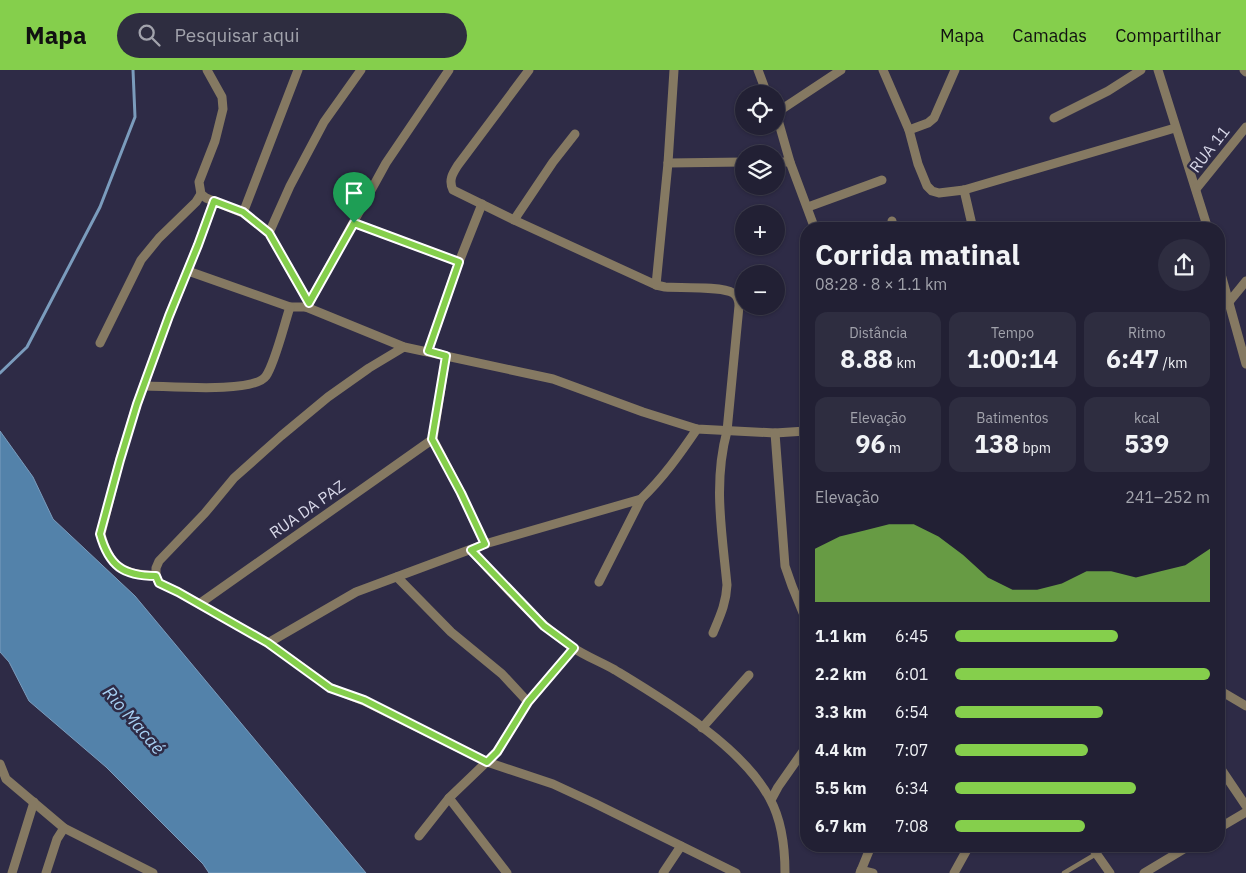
<!DOCTYPE html>
<html lang="pt">
<meta charset="utf-8">
<style>
body{margin:0;font-family:"IBM Plex Sans",sans-serif;background:#2e2d40;color:#f1f3f6;height:100vh;display:flex;flex-direction:column;font-size:19px;white-space:nowrap}
*{box-sizing:border-box;margin:0}
p{font-size:16px;color:#a2a3ac}
.icon{flex:none;width:28px;height:28px;fill:none;stroke:currentColor;stroke-width:2;stroke-linecap:round;stroke-linejoin:round}
.map{position:relative;flex:1;overflow:hidden}
.drawer{position:absolute;left:800px;top:152px;width:425px;height:630px;display:flex;flex-direction:column;background:#222034;border-radius:20px;box-shadow:0 1px 4px #0004,0 0 0 1px #3f3e4f}
.drawer>*{flex:none}
.buttons{position:absolute;left:735px;top:15px;display:grid;gap:10px}
.buttons a{display:grid;place-items:center;width:50px;height:50px;border-radius:50%;background:#222034;box-shadow:0 1px 4px #0004,0 0 0 1px #3f3e4f;font-size:25px}
.pin{position:absolute;display:grid;place-items:center;width:42px;height:42px;color:#fff;margin:-51px -21px;border-radius:50% 50% 50% 0;rotate:-45deg;box-shadow:0 0 5px #0007}
.pin .icon{rotate:45deg}
.round{display:grid;place-items:center;flex:none;width:52px;height:52px;border-radius:26px;background:#2e2d40}
.head{display:flex;align-items:center;justify-content:space-between;height:85px;padding:0 15px}
h1{font-size:28px;font-weight:700;line-height:38px}
.stats{display:grid;grid-template-columns:repeat(3,1fr);gap:8px;height:85px;padding:5px 15px}
.stats div{display:grid;align-content:center;border-radius:12px;background:#2e2d40;text-align:center}
.stats b{font-size:25px;font-weight:700}
.stats small{font-size:14px;font-weight:400}
.stats p{font-size:14px}
.chart{height:140px;padding:10px 15px}
.chart p{display:flex;justify-content:space-between}
.chart svg{width:100%;height:90px;margin-top:5px;fill:#85cf4c;opacity:.7}
ul{padding:0 15px;list-style:none;font-size:16px}
li{display:grid;grid-template-columns:80px 60px 1fr;align-items:center;height:38px}
li i{height:12px;border-radius:6px;background:#85cf4c}
header{display:flex;align-items:center;gap:30px;box-sizing:border-box;height:70px;padding:0 25px;background:#85cf4c;color:#111}
header strong{font-size:24px}
nav{display:flex;gap:28px;margin-inline-start:auto;font-size:18px}
.search{width:350px;height:45px;background:#2e2d40;display:flex;align-items:center;gap:12px;box-sizing:border-box;padding:0 18px;border-radius:28px;color:#a2a3ac;font-size:19px}
.map>svg:first-child{display:block}
.water{fill:#5382aa;stroke:#7b9cbd}
.lines{fill:none;stroke-linecap:round;stroke-linejoin:round}
.stream{stroke:#7b9cbd;stroke-width:3}
.lane{stroke:#857962;stroke-width:4.5}
.street{stroke:#857962;stroke-width:9}
.route-casing{stroke:#fff;stroke-width:10}
.route{stroke:#85cf4c;stroke-width:6}
.labels{text-anchor:middle;dominant-baseline:central;stroke-width:5;stroke-linejoin:round;paint-order:stroke}
.street-label{font-size:16px;fill:#d7d7e8;stroke:#2e2b46}
.water-label{font-size:18px;font-style:italic;fill:#a6cff2;stroke:#2e2b46}
</style>
<header>
<strong>Mapa</strong>
<div class="search"><svg class="icon" aria-label="search" viewBox="0 0 24 24"><circle cx="10" cy="10" r="6"/><path d="M15 15l6 6"/></svg>Pesquisar aqui</div>
<nav><a>Mapa</a><a>Camadas</a><a>Compartilhar</a></nav>
</header>
<div class="map">
<svg width="1246" height="803" viewBox="0 0 1246 803">
<rect width="100%" height="100%" fill="#2e2b46"/>
<path class="water" d="M0 361 33 407 53 449 135 526 366 803H209L203 794 106 697 29 631 9 592 0 582Z"/>
<g class="lines">
<path class="stream" d="M0 303 27 277 100 137 135 47 133 0"/>
<path class="lane" d="M1064 803 1096 784"/>
<g class="street">
<path d="M207 0 222 27 223 39 215 71 199 112 201 124 206 128 243 143 269 163 309 233 306 237 404 277 553 309 643 342 697 359 775 363 806 361"/>
<path d="M529 0 458 95C453 103 448 110 453 120L514 150 656 215 665 217C680 218 722 216 733 223 738 226 739 231 739 236L727 361C713 413 722 462 727 515 726 534 720 546 713 563"/>
<path d="M758 0 767 24"/>
<path d="M883 0 909 60 918 94 927 116 932 121 939 123 964 120 1175 58"/>
<path d="M1158 0 1208 159"/>
<path d="M1244 0 1246 2"/>
<path d="M1054 48 1108 21 1141 0"/>
<path d="M909 60 928 53 934 48 955 0"/>
<path d="M776 92H790"/>
<path d="M668 93 744 92"/>
<path d="M1196 119 1246 57"/>
<path d="M964 120 973 159"/>
<path d="M808 137 882 110"/>
<path d="M243 143 298 0"/>
<path d="M514 150 553 92 575 64"/>
<path d="M892 151 893 159"/>
<path d="M354 153 459 192"/>
<path d="M815 159 790 92 776 43 841 0"/>
<path d="M269 163 290 116 324 52 361 0"/>
<path d="M1219 197 1246 294"/>
<path d="M188 201 290 237H306"/>
<path d="M656 215 668 93 674 0"/>
<path d="M309 233 386 93 449 0"/>
<path d="M1219 235 1229 232 1246 211"/>
<path d="M100 273 141 190 159 168 196 132 201 124"/>
<path d="M404 277 369 298 328 327 281 366 234 408 205 443 159 491 156 498V505L159 513 178 522 268 573 331 618 364 631 487 692 553 714 594 733 736 803"/>
<path d="M428 281 459 192 482 134"/>
<path d="M446 286 433 369 461 423 485 474"/>
<path d="M145 316C167 316 254 324 266 306 275 293 284 255 290 237"/>
<path d="M775 363 785 496 792 516 806 550"/>
<path d="M471 480C503 514 533 550 572 577 585 586 601 592 615 600 666 631 742 676 770 729 782 751 785 779 785 803"/>
<path d="M156 505C124 506 109 496 101 464L120 389 137 334 169 246 198 175 214 131"/>
<path d="M397 507 451 562 502 604 528 632"/>
<path d="M599 512 641 429"/>
<path d="M199 534 433 369"/>
<path d="M268 573 356 522 485 474 641 429C663 408 680 384 697 359"/>
<path d="M1219 620 1246 636"/>
<path d="M702 658 749 605"/>
<path d="M0 694 6 709 64 758 153 803"/>
<path d="M1219 696 1246 736"/>
<path d="M449 728 507 803"/>
<path d="M771 730 778 717 806 677"/>
<path d="M1219 758 1246 742"/>
<path d="M419 766 449 728 497 682 528 632 574 578"/>
<path d="M1091 776 1110 803"/>
<path d="M861 800 873 803"/>
<path d="M12 803 34 732"/>
<path d="M46 803 57 769 64 758"/>
<path d="M663 803 681 776"/>
<path d="M860 803 871 776"/>
<path d="M954 803 969 776"/>
<path d="M1144 803 1189 776"/>
</g>
</g>
<g class="lines">
<defs>
<path id="route" d="M214 131 243 142 269 163 309 233 354 153 459 192 428 281 446 286 432 369 461 423 485 474 471 480 544 556 574 578 528 632 497 682 487 692 364 630 330 618 268 573 178 522 159 513 156 506C123 506 109 496 100 464L120 390 137 334 169 246 198 175Z"/>
</defs>
<use href="#route" class="route-casing"/>
<use href="#route" class="route"/>
</g>
<g class="labels">
<g class="street-label">
<text transform="translate(1209 79) rotate(-52)">RUA 11</text>
<text transform="translate(307 439) rotate(-35)">RUA DA PAZ</text>
</g>
<g class="water-label">
<text transform="translate(134 650) rotate(49)">Rio Macaé</text>
</g>
</g>
</svg>
<div class="buttons">
<a><svg class="icon" aria-label="locate" viewBox="0 0 24 24"><circle cx="12" cy="12" r="6"/><path d="M12 2v4M12 18v4M2 12h4M18 12h4"/></svg></a>
<a><svg class="icon" aria-label="layers" viewBox="0 0 24 24"><path d="M12 4l9 5-9 5-9-5zM3 14l9 5 9-5"/></svg></a>
<a>+</a>
<a>−</a>
</div>
<div class="pin" style="left:354px;top:153px;background:#1e9e55"><svg class="icon" aria-label="arrive" viewBox="0 0 24 24"><path d="M6 21V4h12l-3 4 3 4H6"/></svg></div>
<section class="drawer">
<div class="head"><div><h1>Corrida matinal</h1><p>08:28 · 8 × 1.1 km</p></div><a class="round"><svg class="icon" aria-label="share" viewBox="0 0 24 24"><path d="M12 15V3M7 8l5-5 5 5M5 13v7h14v-7"/></svg></a></div>
<div class="stats">
<div><p>Distância</p><b>8.88<small> km</small></b></div>
<div><p>Tempo</p><b>1:00:14</b></div>
<div><p>Ritmo</p><b>6:47<small> /km</small></b></div>
</div>
<div class="stats">
<div><p>Elevação</p><b>96<small> m</small></b></div>
<div><p>Batimentos</p><b>138<small> bpm</small></b></div>
<div><p>kcal</p><b>539</b></div>
</div>
<div class="chart"><p><span>Elevação</span>241–252 m</p>
<svg viewBox="0 0 160 44" preserveAspectRatio="none"><path d="M0 44V18L10 12L20 9L30 6L40 6L50 12L60 21L70 32L80 38L90 38L100 35L110 29L120 29L130 32L140 29L150 26L160 18V44z"/></svg>
</div>
<ul>
<li><b>1.1 km</b>6:45<i style="width:64%"></i></li>
<li><b>2.2 km</b>6:01<i style="width:100%"></i></li>
<li><b>3.3 km</b>6:54<i style="width:58%"></i></li>
<li><b>4.4 km</b>7:07<i style="width:52%"></i></li>
<li><b>5.5 km</b>6:34<i style="width:71%"></i></li>
<li><b>6.7 km</b>7:08<i style="width:51%"></i></li>
</ul>
</section>
</div>
